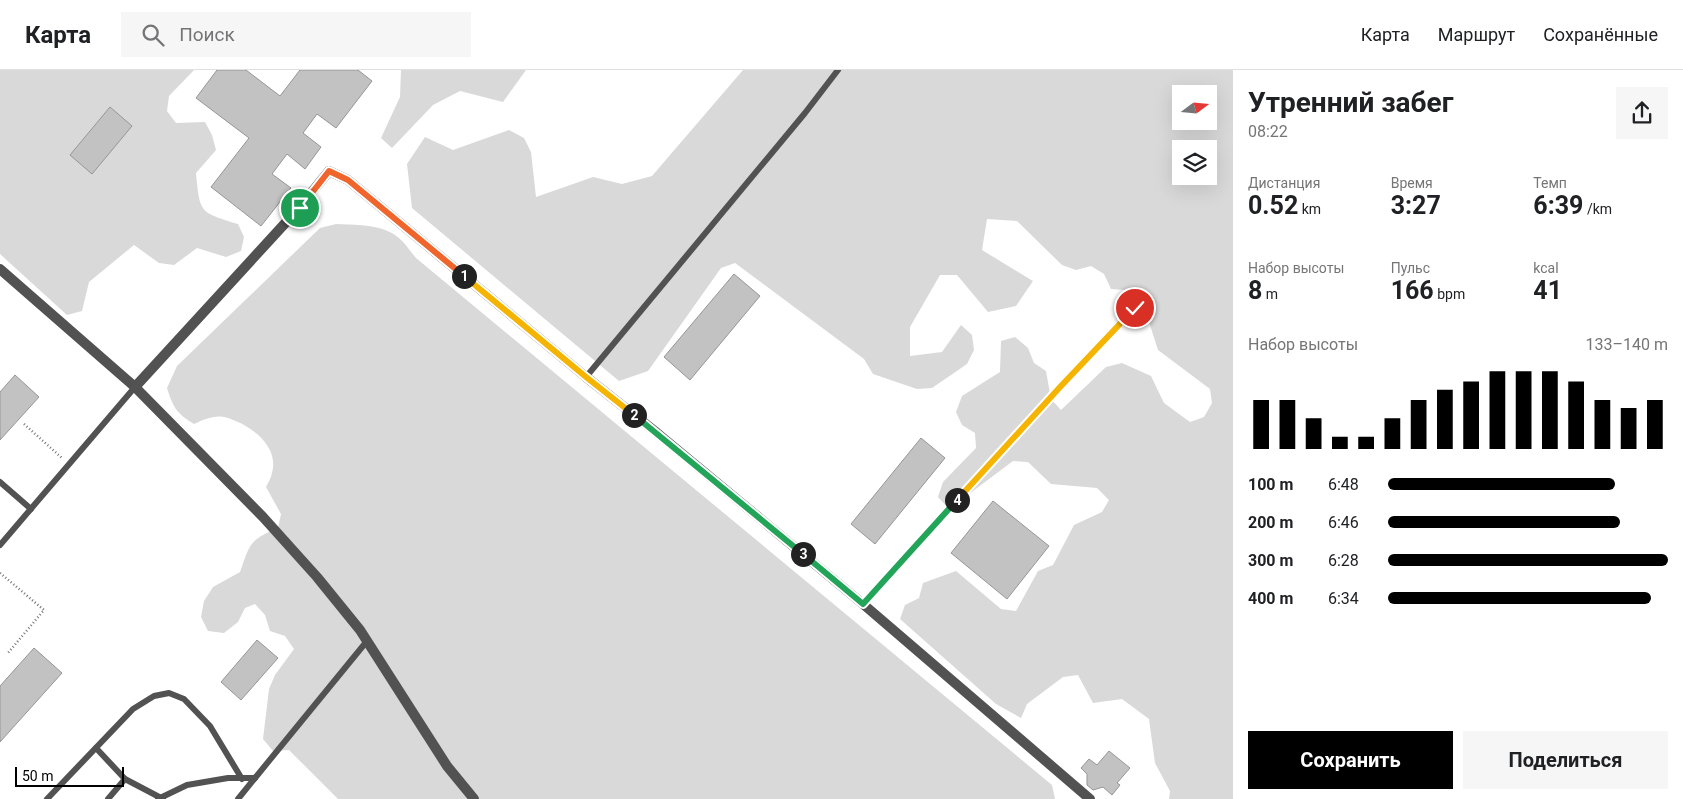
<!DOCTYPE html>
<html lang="ru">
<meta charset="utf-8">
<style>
body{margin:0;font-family:Roboto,sans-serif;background:#f6f6f6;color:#202124;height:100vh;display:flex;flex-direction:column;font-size:19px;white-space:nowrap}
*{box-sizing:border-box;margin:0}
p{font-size:16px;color:#757577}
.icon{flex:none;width:28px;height:28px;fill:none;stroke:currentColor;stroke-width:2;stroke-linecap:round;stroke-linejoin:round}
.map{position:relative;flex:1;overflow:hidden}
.panel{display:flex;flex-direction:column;background:#fff;width:450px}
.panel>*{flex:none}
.needle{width:32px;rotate:74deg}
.buttons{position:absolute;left:1172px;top:15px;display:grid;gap:10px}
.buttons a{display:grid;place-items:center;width:45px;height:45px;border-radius:0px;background:#fff;box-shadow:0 5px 20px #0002;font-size:25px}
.scale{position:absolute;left:15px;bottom:12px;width:109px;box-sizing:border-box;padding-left:5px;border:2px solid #000;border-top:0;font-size:14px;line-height:18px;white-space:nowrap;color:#000;-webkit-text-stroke:4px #fff;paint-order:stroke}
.pin{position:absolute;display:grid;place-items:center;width:42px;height:42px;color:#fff;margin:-21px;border:2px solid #fff;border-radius:50%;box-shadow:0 1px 5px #0007}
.km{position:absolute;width:25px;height:25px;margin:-12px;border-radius:50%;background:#222;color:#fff;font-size:14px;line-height:25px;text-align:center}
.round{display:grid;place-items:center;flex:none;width:52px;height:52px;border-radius:0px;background:#f6f6f6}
.headline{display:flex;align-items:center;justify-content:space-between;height:85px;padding:0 15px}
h1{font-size:28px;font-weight:700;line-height:38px}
.figures{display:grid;grid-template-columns:repeat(3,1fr);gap:8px;height:85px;padding:5px 15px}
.figures div{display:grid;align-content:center}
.figures b{font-size:25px;font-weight:700}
.figures small{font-size:14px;font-weight:400}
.figures p{font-size:14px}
.chart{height:140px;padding:10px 15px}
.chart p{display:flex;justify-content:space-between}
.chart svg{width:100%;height:90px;margin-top:5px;stroke:#000;stroke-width:6}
.primary-button{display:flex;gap:10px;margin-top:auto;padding:10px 15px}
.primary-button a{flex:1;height:58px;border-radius:0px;background:#000;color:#fff;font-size:20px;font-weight:700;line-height:58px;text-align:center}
.primary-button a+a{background:#f6f6f6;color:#202124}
ul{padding:0 15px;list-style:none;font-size:16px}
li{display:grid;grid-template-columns:80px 60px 1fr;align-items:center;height:38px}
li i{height:12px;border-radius:6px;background:#000}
header{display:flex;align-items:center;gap:30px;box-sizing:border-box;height:70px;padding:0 25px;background:#fff;border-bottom:1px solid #e0e0e0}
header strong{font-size:24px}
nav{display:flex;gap:28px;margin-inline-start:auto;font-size:18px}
.search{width:350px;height:45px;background:#f6f6f6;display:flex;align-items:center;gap:12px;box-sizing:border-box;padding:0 18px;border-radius:0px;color:#757577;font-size:19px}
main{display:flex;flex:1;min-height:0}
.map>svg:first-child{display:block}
.green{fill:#d9d9d9;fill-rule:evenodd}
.building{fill:#c2c2c2;stroke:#969696}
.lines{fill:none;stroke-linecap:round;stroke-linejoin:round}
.path{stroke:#747474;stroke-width:2.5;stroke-dasharray:1 2.5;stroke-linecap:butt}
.lane{stroke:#525252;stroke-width:6}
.street{stroke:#525252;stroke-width:10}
.split-1-casing{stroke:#fff;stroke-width:10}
.split-2-casing{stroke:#fff;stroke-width:10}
.split-3-casing{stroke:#fff;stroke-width:10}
.split-4-casing{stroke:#fff;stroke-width:10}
.split-5-casing{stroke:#fff;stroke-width:10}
.split-1{stroke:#f0652b;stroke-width:6}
.split-2{stroke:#f5b400;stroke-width:6}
.split-3{stroke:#22a559;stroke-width:6}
.split-4{stroke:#22a559;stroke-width:6}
.split-5{stroke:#f5b400;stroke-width:6}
</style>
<header>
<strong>Карта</strong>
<div class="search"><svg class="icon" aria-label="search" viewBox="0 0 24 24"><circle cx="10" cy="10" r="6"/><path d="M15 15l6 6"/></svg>Поиск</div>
<nav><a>Карта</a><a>Маршрут</a><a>Сохранённые</a></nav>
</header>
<main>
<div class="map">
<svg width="1233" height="729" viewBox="0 0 1233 729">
<rect width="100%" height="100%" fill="#fff"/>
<g class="green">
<path d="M0 0H194L169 26 167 41 176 53 205 52 212 65 216 80 196 103C200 143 199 142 238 154L244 167 241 181 226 187 197 178 174 195 159 193 134 175 89 212 82 241 67 245 0 184Z"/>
<path d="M401 0H526L503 32 460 21 433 35 392 78 381 68 400 27Z"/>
<path d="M743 0H1233V729H1169L1170 721 1155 693 1149 649 1122 629 1093 633 1078 605 1063 607 1027 634 1021 648 996 634 900 549 905 535 919 528 923 513 956 501 1001 539 1016 541 1038 501 1053 495 1074 455 1102 442 1109 430 1097 418 1051 414 1028 392 1013 391 949 439 938 427 943 412 976 378 975 363 962 355 956 342 962 326 1000 302 1001 271 1015 267 1028 278 1034 293 1046 301 1051 329 1061 340 1106 297 1122 293 1151 306 1164 333 1190 352 1204 347 1212 333 1210 319 1158 280 1139 221 1111 219 1104 204 1091 196 1076 200 1062 195 1017 151 987 149 982 180 1033 211 1016 236 988 242 957 205H940L910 257V286L942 282 961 255 972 265 974 280 967 294 932 318 917 319 873 304 864 289 735 193 721 198 648 301 619 311 412 138 407 94 425 67 453 80 509 60 524 68 531 82 536 127 593 107 622 114 652 106ZM1181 24H1209V51H1181ZM1181 79H1209V106H1181Z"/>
<path d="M336 154C354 155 379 154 395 165 403 170 410 181 416 188L1052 715 1055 729H338L289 680 273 681 263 669 269 619 275 605 294 579 285 566 270 561 265 545 255 534 245 538 238 552 224 563 208 561 201 547 204 531 213 517 240 502C250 474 249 470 278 458L281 444 266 417C268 413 271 408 272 403 280 375 248 353 224 347 214 345 203 350 194 354 176 343 173 337 167 318L177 296 320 158Z"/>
</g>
<g class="building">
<path d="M217 0H246L280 26 300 0H358L372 11 336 58 317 44 303 63 321 77 305 99 287 84 272 104 291 118 261 156 211 117 249 68 196 28Z"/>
<path d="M110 37 132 56 92 104 70 85Z"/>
<path d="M734 204 760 226 690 310 664 287Z"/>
<path d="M15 305 39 327 0 370V322Z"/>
<path d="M921 368 945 388 875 474 851 454Z"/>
<path d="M993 431 1049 476 1007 529 951 483Z"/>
<path d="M257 570 278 588 241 630 221 612Z"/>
<path d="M34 578 62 603 0 672V616Z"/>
<path d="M1109 681 1130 698 1117 713 1120 715 1112 725 1103 717 1093 720 1087 715V704L1081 698 1089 689 1097 695Z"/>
</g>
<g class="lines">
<g class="path">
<path d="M24 354 62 388"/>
<path d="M0 503 44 540 8 583"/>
</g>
<g class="lane">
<path d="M586 307 805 43 838 0"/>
<path d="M0 412 31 439"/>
<path d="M0 475 135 317"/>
<path d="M863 534 1061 316 1135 238"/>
<path d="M96 678 125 709 163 729"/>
<path d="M47 729 133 639 154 626 169 623 184 629 210 656 242 709"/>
<path d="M108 729 125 709"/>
<path d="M158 729 187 715 228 708H255L367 571"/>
<path d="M238 729 255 708"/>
</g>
<g class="street">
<path d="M0 199 135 317 263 447 317 507 360 560 447 696 474 729"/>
<path d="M135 317 300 137 329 101 348 110 586 307 657 363 863 534 1090 729"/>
</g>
</g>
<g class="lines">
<defs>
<path id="split-1" d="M300 138 329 101 348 110 464 206"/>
<path id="split-2" d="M464 206 586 307 634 345"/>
<path id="split-3" d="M634 345 803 484"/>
<path id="split-4" d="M803 484 863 534 957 430"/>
<path id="split-5" d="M957 430 1061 316 1135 238"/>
</defs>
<use href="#split-1" class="split-1-casing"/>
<use href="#split-2" class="split-2-casing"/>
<use href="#split-3" class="split-3-casing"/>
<use href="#split-4" class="split-4-casing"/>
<use href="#split-5" class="split-5-casing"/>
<use href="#split-1" class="split-1"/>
<use href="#split-2" class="split-2"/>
<use href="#split-3" class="split-3"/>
<use href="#split-4" class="split-4"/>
<use href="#split-5" class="split-5"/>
</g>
</svg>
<div class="buttons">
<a><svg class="needle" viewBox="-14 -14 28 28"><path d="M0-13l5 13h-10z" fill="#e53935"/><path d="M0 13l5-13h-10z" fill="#757577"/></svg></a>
<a><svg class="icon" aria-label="layers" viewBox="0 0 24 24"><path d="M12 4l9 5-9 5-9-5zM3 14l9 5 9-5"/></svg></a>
</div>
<div class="scale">50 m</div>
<div class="pin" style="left:300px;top:138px;background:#1e9e55"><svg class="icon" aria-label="arrive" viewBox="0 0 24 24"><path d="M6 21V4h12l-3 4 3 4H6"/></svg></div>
<div class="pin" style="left:1135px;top:238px;background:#d93025"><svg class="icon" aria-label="check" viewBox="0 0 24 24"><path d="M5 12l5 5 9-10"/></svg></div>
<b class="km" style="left:464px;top:206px">1</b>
<b class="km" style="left:634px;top:345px">2</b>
<b class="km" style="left:803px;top:484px">3</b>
<b class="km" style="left:957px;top:430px">4</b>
</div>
<section class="panel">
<div class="headline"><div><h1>Утренний забег</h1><p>08:22</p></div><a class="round"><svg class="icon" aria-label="share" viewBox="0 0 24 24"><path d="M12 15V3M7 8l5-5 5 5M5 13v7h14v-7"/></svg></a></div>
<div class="figures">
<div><p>Дистанция</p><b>0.52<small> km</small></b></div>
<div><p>Время</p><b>3:27</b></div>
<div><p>Темп</p><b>6:39<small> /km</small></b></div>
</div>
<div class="figures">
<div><p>Набор высоты</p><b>8<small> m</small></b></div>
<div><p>Пульс</p><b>166<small> bpm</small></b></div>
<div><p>kcal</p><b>41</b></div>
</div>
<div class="chart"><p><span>Набор высоты</span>133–140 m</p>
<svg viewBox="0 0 160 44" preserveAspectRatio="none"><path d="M5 44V20M15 44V20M25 44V29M35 44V38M45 44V38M55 44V29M65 44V20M75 44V15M85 44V11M95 44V6M105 44V6M115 44V6M125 44V11M135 44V20M145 44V24M155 44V20"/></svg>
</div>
<ul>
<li><b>100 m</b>6:48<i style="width:81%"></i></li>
<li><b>200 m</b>6:46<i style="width:83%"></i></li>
<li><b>300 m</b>6:28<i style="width:100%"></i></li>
<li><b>400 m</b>6:34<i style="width:94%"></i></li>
</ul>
<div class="primary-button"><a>Сохранить</a><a>Поделиться</a></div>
</section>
</main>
